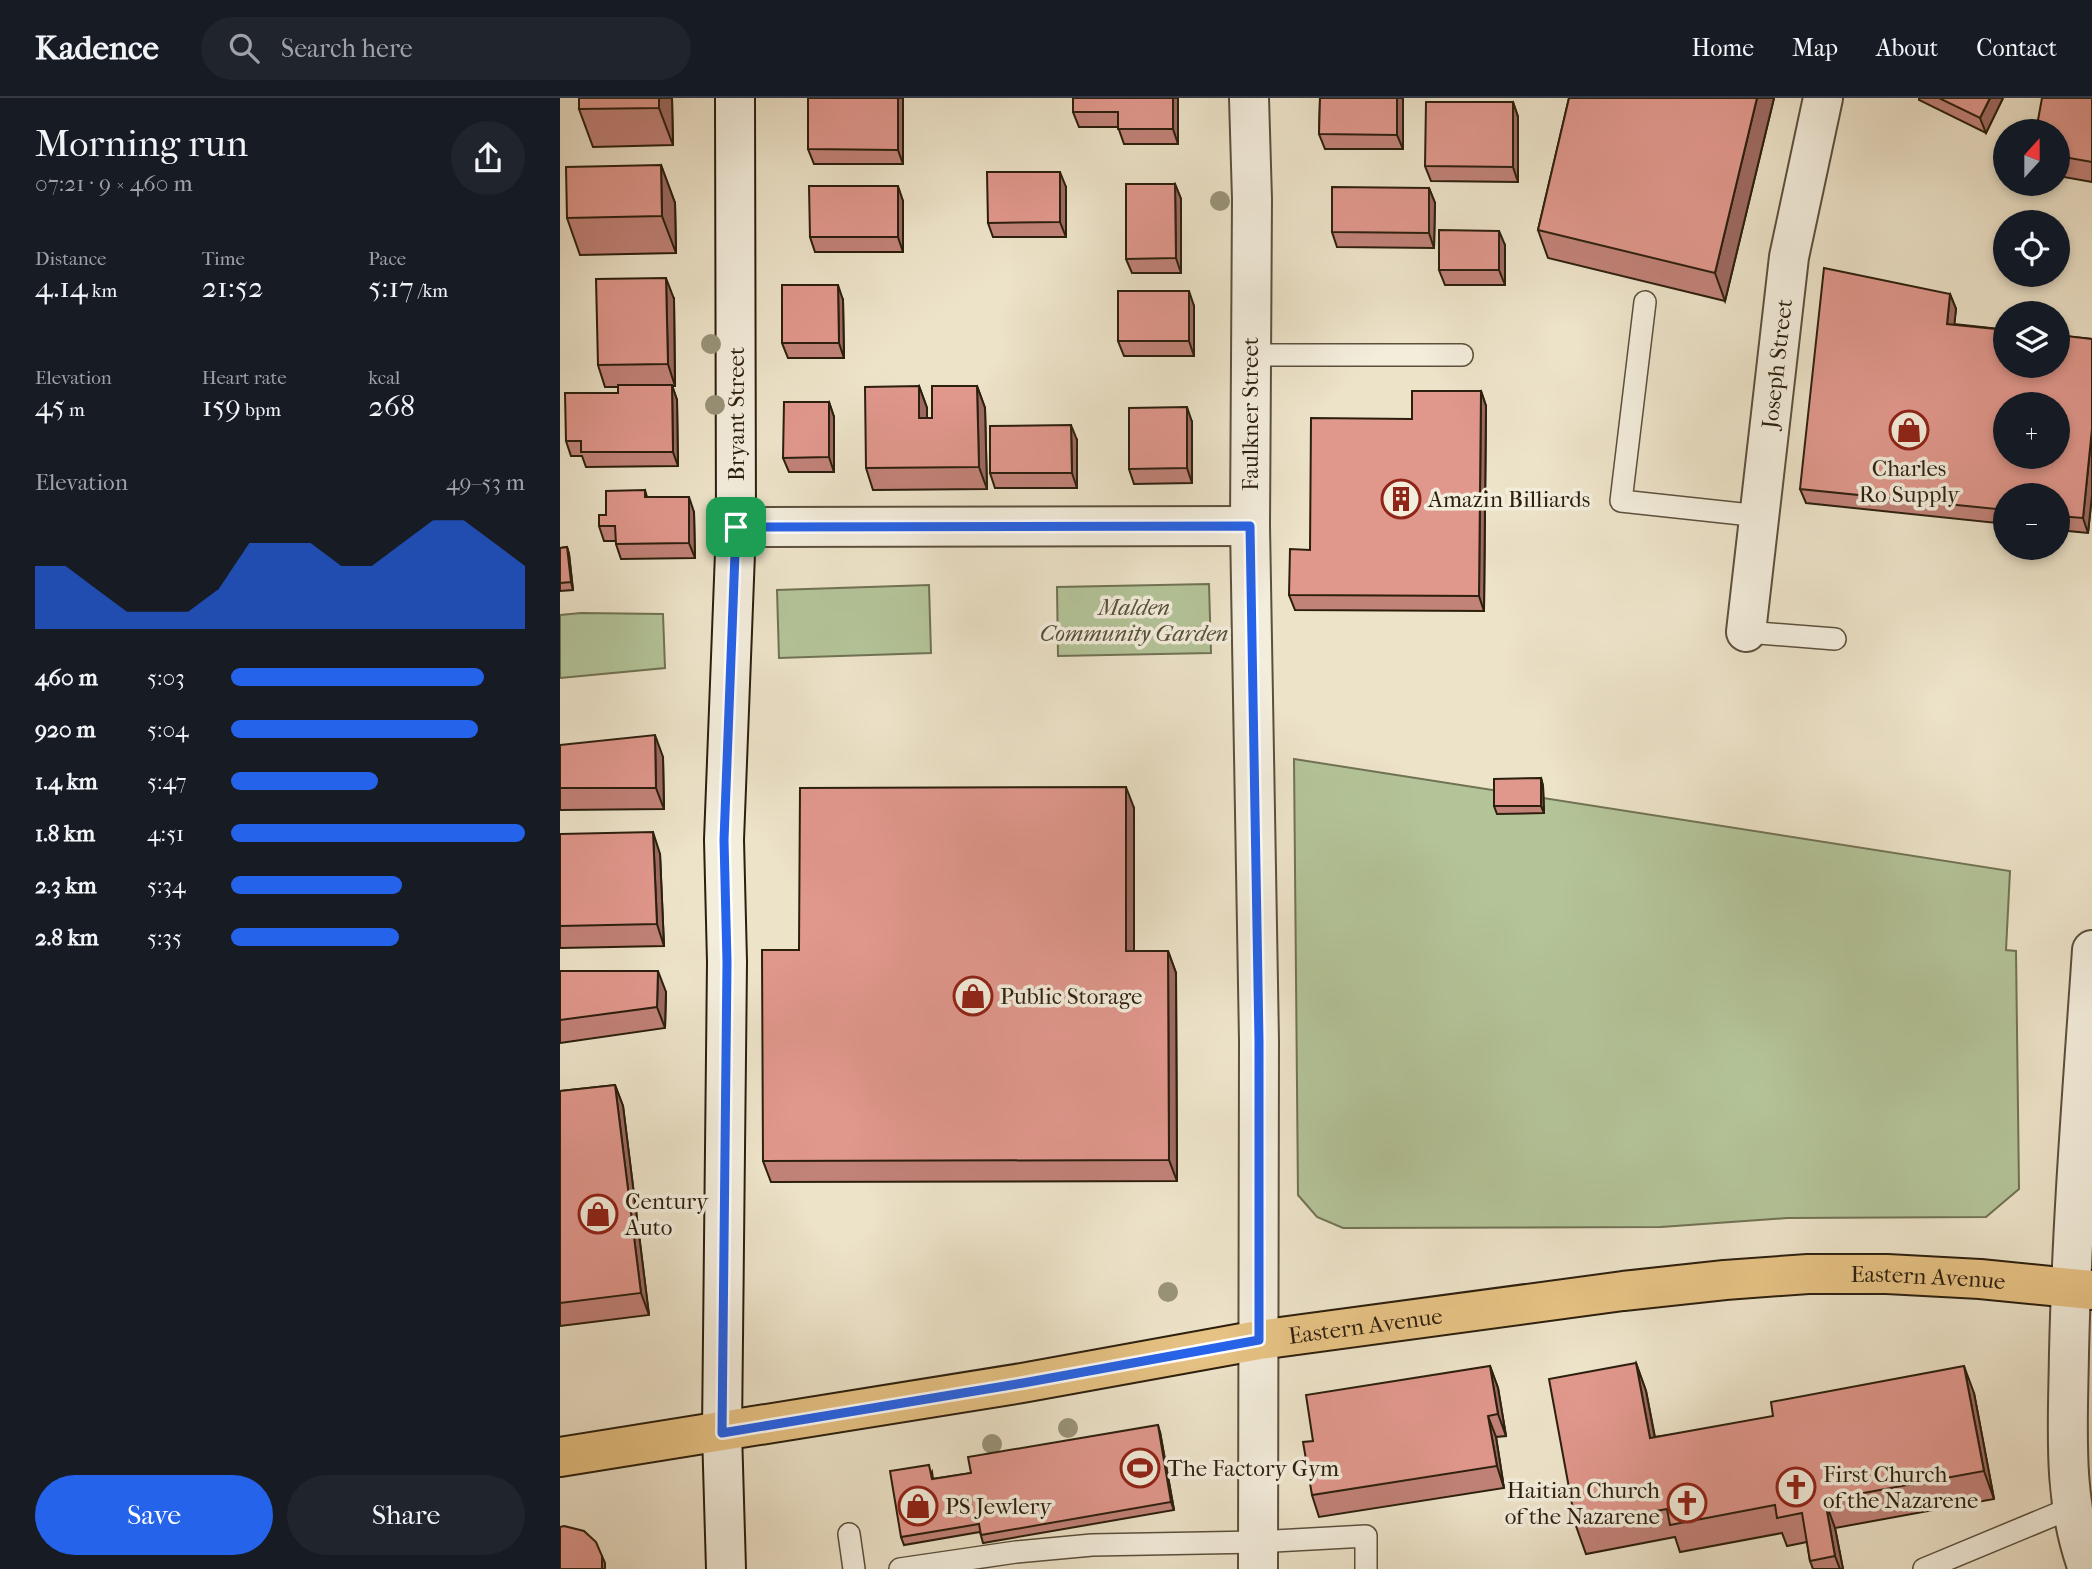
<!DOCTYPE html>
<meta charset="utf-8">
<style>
body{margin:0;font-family:"IM FELL French Canon",serif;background:#20242c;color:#f1f3f6;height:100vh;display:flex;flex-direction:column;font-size:26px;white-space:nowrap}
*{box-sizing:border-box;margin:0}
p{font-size:23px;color:#9ea1a6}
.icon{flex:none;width:38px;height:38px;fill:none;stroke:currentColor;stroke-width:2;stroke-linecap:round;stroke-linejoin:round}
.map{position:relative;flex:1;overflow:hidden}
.sheet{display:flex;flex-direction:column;background:#171b24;width:560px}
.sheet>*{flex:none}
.needle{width:46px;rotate:21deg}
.fabs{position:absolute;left:1433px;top:21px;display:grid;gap:14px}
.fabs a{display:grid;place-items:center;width:77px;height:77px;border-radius:50%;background:#171b24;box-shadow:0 4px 10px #0003;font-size:35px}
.pin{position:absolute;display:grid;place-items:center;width:60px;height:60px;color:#fff;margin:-30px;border-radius:14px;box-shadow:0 4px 10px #0006}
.round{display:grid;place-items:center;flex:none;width:74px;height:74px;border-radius:37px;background:#20242c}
.headline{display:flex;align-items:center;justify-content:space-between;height:119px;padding:0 35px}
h1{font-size:38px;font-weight:600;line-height:52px}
.figures{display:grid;grid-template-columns:repeat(3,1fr);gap:10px;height:119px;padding:7px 35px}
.figures div{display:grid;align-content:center}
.figures b{font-size:30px;font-weight:600}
.figures small{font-size:19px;font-weight:400}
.figures p{font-size:19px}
.chart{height:196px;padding:14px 35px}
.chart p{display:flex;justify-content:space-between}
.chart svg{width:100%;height:126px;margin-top:7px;fill:#2563eb;opacity:.7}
.primary-button{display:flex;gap:14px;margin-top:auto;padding:14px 35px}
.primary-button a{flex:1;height:80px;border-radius:42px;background:#2563eb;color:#fff;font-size:28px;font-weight:600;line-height:80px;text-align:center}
.primary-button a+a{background:#20242c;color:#f1f3f6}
ul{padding:0 35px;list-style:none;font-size:23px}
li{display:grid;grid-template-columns:112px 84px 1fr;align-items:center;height:52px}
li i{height:18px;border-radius:9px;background:#2563eb}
header{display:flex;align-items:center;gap:42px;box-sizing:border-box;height:98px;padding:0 35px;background:#171b24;border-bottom:2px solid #363941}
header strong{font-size:33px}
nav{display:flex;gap:38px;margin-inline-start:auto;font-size:24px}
.search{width:490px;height:63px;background:#20242c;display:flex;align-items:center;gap:18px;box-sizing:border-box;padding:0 24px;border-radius:38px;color:#9ea1a6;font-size:26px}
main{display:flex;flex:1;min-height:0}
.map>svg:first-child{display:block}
.green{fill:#b4c499;stroke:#707254;stroke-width:2}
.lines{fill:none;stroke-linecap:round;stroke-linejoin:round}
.service-casing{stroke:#5c503d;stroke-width:24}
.minor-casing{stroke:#5c503d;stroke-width:42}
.secondary-casing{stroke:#2c1f0e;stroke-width:42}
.primary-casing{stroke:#2c1f0e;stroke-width:42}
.service{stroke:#f3eddc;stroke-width:21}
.minor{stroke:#f3eddc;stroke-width:38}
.secondary{stroke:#f3eddc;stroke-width:38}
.primary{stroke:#e6c284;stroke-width:38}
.tree{fill:#999379}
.wall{fill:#c18278;stroke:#2c1f0e;stroke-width:2}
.shaded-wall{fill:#9d6a62;stroke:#2c1f0e;stroke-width:2}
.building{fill:#e0978c;stroke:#2c1f0e;stroke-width:2;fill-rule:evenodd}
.route-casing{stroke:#fff;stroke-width:14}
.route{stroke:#2563eb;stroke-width:9}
.labels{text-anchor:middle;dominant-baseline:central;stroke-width:7;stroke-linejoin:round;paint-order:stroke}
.street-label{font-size:23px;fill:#2c1f0e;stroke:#f3eddc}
.poi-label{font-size:23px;fill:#2c1f0e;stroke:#f3eddc;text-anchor:start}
.park-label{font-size:23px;font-style:italic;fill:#555138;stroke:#f3eddc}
</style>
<header>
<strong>Kadence</strong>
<div class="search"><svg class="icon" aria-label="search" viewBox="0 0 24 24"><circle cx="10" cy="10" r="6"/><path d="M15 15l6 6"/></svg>Search here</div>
<nav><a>Home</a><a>Map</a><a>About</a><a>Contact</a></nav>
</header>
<main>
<section class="sheet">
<div class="headline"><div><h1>Morning run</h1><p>07:21 · 9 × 460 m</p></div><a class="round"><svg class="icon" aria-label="share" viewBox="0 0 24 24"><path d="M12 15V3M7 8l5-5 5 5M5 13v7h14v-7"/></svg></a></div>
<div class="figures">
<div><p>Distance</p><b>4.14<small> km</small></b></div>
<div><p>Time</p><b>21:52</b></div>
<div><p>Pace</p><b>5:17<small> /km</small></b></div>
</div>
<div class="figures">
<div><p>Elevation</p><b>45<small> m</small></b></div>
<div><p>Heart rate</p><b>159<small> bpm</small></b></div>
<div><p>kcal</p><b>268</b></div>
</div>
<div class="chart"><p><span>Elevation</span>49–53 m</p>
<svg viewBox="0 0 160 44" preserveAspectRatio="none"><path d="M0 44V22L10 22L20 30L30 38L40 38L50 38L60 30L70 14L80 14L90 14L100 22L110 22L120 14L130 6L140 6L150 14L160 22V44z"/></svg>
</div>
<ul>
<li><b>460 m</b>5:03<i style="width:86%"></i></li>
<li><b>920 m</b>5:04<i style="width:84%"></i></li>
<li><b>1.4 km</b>5:47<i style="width:50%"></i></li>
<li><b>1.8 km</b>4:51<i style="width:100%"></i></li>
<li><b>2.3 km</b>5:34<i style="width:58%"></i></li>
<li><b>2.8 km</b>5:35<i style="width:57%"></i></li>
</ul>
<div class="primary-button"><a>Save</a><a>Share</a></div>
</section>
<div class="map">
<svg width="1532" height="1471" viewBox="0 0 1532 1471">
<rect width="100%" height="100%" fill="#ede3c9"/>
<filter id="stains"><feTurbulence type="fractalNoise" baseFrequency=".00286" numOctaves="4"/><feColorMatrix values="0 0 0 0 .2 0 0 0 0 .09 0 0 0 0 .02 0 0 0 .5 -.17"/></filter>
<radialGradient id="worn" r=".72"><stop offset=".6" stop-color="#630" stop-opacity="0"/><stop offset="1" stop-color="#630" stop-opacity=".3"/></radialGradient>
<g class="green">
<path d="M649 486 651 555 498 558 497 489Z"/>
<path d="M369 487 371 555 219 560 217 492Z"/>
<path d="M21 515 103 516 105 570 0 580V517Z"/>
<path d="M734 661 1450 773 1446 852 1456 853 1459 1091 1426 1119 1227 1120 1101 1129 783 1130 757 1119 738 1097Z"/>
</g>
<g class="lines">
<defs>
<g id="service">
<path d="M1085 204 1061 403 1200 418"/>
<path d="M691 257H902"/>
<path d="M1186 534 1275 541"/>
<path d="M289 1436 294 1471"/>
<path d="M340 1471 456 1454 532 1447 698 1444 806 1438V1471"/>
<path d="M1364 1471 1511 1410"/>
</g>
<g id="minor">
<path d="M689 0 692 101 690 428 699 943 698 1471"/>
<path d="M176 429 690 428"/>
<path id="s1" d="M1186 534 1229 159 1263 0"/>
<path d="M1528 1471C1502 1401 1508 1328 1509 1255 1512 1121 1523 986 1532 852"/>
</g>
<path id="secondary" d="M166 1471 162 1334 167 864 164 742 176 429 175 0"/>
<g id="primary">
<path id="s2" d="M0 1359 462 1285 699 1242 1063 1193 1165 1182 1248 1176H1327L1420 1181 1532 1192"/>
</g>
</defs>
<use href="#service" class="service-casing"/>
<use href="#minor" class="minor-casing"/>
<use href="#secondary" class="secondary-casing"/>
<use href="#primary" class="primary-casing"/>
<use href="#service" class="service"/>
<use href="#minor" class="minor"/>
<use href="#secondary" class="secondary"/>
<use href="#primary" class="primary"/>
</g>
<g class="tree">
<circle cx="660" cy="103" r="10"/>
<circle cx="151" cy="246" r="10"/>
<circle cx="155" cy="307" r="10"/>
<circle cx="608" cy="1194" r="10"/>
<circle cx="508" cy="1330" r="10"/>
<circle cx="432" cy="1346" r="10"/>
</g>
<g class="wall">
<path d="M112 0 113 47 33 49 19 11Z"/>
<path d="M248 0H343V66H254L248 51Z"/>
<path d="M513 0H618V46H564L558 29H519L513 14Z"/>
<path d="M760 0H843V51H765L759 36Z"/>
<path d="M1009 0H1214L1165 203 988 160 978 132Z"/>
<path d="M1359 0H1443L1426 35 1359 2Z"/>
<path d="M1532 0V84L1498 78V33Z"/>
<path d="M953 4 958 19V84L871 83 865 68Z"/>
<path d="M101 67 115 105 116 155 20 157 7 120Z"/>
<path d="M615 86 621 101V175H572L566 161Z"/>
<path d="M506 89V139H433L428 125Z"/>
<path d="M869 90 875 105 874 150 777 149 772 134Z"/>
<path d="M343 103V154H255L250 139Z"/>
<path d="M945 147V187H885L879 172Z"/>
<path d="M1390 196 1396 211 1394 226 1532 241V397L1528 435 1498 432V397H1446V426L1246 405 1240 391Z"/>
<path d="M114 201 115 288H112L117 302 118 368 26 369 22 358H11L6 343 58 295V289H45L38 267Z"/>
<path d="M283 202 284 260H228L222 245Z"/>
<path d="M634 208V258H564L558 243Z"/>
<path d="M359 288 367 310V320H372L417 288 425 310 427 391 313 392 306 370Z"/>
<path d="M921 293 926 308 924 513 735 512 729 497 750 452Z"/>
<path d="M269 304 274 319V374H229L223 360Z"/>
<path d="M632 324V385L574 386 569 371Z"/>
<path d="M517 342V390H435L430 375Z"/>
<path d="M85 392 87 399 134 414 135 460 61 461 56 446V443H44L39 428 46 417Z"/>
<path d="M7 449 9 456 13 492 0 493V450Z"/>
<path d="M0 647 103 659 104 711 0 712Z"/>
<path d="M981 680 983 688 984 715 937 716 934 708Z"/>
<path d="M574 710V853H608L616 875 617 1083 211 1084 203 1063 239 852Z"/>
<path d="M0 736 100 756 104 848 0 850Z"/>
<path d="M0 873 106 894 105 930 0 945Z"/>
<path d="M55 987 63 1008 89 1217 0 1228V993Z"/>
<path d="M1076 1265 1086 1293 1095 1339 1414 1295 1434 1401 1275 1430 1283 1471H1253L1250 1463 1247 1444 1227 1448 1222 1435 1120 1454 1115 1439 1026 1456 1016 1428Z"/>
<path d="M930 1268 938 1290 946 1338 936 1339 944 1390 759 1419 752 1397 753 1343Z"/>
<path d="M600 1334 614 1412 423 1445 420 1434 344 1447 341 1439 372 1374 373 1381 411 1375Z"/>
</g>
<g class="shaded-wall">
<path d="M99 0H112L113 47 99 10Z"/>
<path d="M338 0H343V66L338 52Z"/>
<path d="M613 0H618V46L613 31Z"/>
<path d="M837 0H843V51L837 37Z"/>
<path d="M1197 0H1214L1165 203 1155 175Z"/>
<path d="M1430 0H1443L1426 35 1420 20Z"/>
<path d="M953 4 958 19V84L953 69Z"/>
<path d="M101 67 115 105 116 155 102 118Z"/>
<path d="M500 74 506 89V139L500 124Z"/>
<path d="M615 86 621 101V175L616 160Z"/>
<path d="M338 88 343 103V154L338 139Z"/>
<path d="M869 90 875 105 874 150 869 135Z"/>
<path d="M939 133 945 147V187L939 172Z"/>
<path d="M106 180 114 201 115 288 108 266Z"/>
<path d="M278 187 283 202 284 260 279 245Z"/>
<path d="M629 193 634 208V258L629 243Z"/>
<path d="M1390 196 1396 211 1393 240 1387 226Z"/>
<path d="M112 287 117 302 118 368 113 354Z"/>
<path d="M359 288 367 310V341L359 320Z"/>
<path d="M417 288 425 310 427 391 419 369Z"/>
<path d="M921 293 926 308 924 513 919 498Z"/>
<path d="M269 304 274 319V374L269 359Z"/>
<path d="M627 309 632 324V385L627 370Z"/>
<path d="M511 327 517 342V390L512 375Z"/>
<path d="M1532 331V397L1528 435 1523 420Z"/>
<path d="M129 399 134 414 135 460 129 445Z"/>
<path d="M7 449 9 456 13 492 11 484Z"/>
<path d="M95 637 103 659 104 711 96 690Z"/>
<path d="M981 680 983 688 984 715 981 708Z"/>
<path d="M566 689 574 710V875L566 853Z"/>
<path d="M93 734 100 756 104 848 97 826Z"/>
<path d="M608 853 616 875 617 1083 609 1062Z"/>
<path d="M98 873 106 894 105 930 97 909Z"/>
<path d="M55 987 63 1008 89 1217 81 1195Z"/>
<path d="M1076 1265 1086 1293 1100 1368 1090 1340Z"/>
<path d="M930 1268 938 1290 946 1338 938 1316Z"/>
<path d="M1404 1268 1414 1295 1434 1401 1424 1373Z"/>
<path d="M928 1318 936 1339 944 1390 937 1368Z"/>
<path d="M598 1327 600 1334 614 1412 611 1404Z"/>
<path d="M1265 1402 1275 1430 1283 1471H1280L1275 1458Z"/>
<path d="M42 1458 45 1465V1471H42Z"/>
</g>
<g class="building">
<path d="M19 0H99V10L19 11Z"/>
<path d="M248 0H338V52L248 51Z"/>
<path d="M513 0H613V31H558V14H513Z"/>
<path d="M760 0H837V37L759 36Z"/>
<path d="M1009 0H1197L1155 175 978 132Z"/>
<path d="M1379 0H1430L1420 20Z"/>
<path d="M1482 0H1532V64L1498 58V33H1476Z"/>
<path d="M866 4H953V69L865 68Z"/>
<path d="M101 67 102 118 7 120 6 69Z"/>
<path d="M427 74H500V124L428 125Z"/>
<path d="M566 86H615L616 160 566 161Z"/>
<path d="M249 88H338V139H250Z"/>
<path d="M772 89 869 90V135L772 134Z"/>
<path d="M879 132 939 133V172H879Z"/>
<path d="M1264 170 1390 196 1387 226 1446 232V268H1498V237L1532 241V331L1523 420 1498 418V397H1446V412L1240 391ZM1446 306H1498V359H1446Z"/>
<path d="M106 180 108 266 38 267 36 181Z"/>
<path d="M222 187H278L279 245H222Z"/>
<rect x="558" y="193" width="71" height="50"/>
<path d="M58 287H112L113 354H21V343H6L5 295H58Z"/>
<path d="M359 288V320H372V288H417L419 369 306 370 305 289Z"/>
<path d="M852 293H921L919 498 729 497 730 451 750 452 751 320 852 321Z"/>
<path d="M224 304H269V359L223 360Z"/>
<path d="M627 309V370L569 371V310Z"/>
<path d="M511 327 512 375H430V328Z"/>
<path d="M85 392V399H129V445L56 446 55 428H39V417H46V393Z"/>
<path d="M7 449 11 484 0 485V450Z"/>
<path d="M95 637 96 690H0V647Z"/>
<path d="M981 680V708H934V681Z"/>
<path d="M566 689V853H608L609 1062 203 1063 202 852H239L240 690Z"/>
<path d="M93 734 97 826 0 828V736Z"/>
<path d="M0 873H98L97 909 0 922Z"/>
<path d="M55 987 81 1195 0 1205V993Z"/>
<path d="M1076 1265 1090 1340 1213 1318 1211 1304 1404 1268 1424 1373 1265 1402 1275 1458 1250 1463 1242 1415 1217 1420 1215 1407 1110 1427 1107 1411 1016 1428 989 1281Z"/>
<path d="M930 1268 938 1316 928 1318 937 1368 752 1397 743 1344 753 1343 746 1297Z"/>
<path d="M598 1327 611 1404 421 1437 419 1426 341 1439 330 1373 369 1367 372 1381 411 1375 408 1359Z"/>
<path d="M4 1428 24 1433 36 1444 42 1458V1471H0V1429Z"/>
</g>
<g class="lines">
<defs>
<path id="route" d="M690 428 699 943V1242L463 1285 162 1335 167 864 164 742 176 429Z"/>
</defs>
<use href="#route" class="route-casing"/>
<use href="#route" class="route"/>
</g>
<defs>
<symbol id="shop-ring" viewBox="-11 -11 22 22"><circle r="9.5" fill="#f3eddc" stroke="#8f2418" stroke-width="1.5"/><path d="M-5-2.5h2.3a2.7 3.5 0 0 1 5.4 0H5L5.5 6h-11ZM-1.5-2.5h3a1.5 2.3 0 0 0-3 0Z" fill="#8f2418"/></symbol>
<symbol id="building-ring" viewBox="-11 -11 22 22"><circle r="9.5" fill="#f3eddc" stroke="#8f2418" stroke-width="1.5"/><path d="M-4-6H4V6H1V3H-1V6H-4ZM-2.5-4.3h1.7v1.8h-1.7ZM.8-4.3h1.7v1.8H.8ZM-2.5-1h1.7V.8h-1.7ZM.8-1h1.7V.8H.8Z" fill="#8f2418"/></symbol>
<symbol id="stadium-ring" viewBox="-11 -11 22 22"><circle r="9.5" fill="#f3eddc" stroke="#8f2418" stroke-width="1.5"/><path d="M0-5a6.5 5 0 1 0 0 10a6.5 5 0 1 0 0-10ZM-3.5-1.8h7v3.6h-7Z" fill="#8f2418"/></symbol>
<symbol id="church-ring" viewBox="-11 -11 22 22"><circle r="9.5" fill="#f3eddc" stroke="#8f2418" stroke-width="1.5"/><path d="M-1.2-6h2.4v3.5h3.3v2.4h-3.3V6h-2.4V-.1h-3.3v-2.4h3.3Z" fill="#8f2418"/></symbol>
</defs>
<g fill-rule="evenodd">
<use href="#shop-ring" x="1327" y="310" width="44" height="44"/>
<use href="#building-ring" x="819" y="379" width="44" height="44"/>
<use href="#shop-ring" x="391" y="876" width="44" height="44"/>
<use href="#shop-ring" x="16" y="1094" width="44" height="44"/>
<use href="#stadium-ring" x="558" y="1348" width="44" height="44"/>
<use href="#church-ring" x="1214" y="1367" width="44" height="44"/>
<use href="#church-ring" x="1105" y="1383" width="44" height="44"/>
<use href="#shop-ring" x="336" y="1386" width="44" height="44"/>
</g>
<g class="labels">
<g class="street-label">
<text stroke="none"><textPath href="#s1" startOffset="270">Joseph Street</textPath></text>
<text transform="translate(176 316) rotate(-90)">Bryant Street</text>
<text transform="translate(690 316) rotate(-90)">Faulkner Street</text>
<text stroke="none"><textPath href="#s2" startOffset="1382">Eastern Avenue</textPath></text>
<text stroke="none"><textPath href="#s2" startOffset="816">Eastern Avenue</textPath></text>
</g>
<g class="poi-label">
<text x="1349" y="370" text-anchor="middle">Charles<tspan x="1349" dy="26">Ro Supply</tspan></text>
<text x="868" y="401">Amazin Billiards</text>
<text x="440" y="898">Public Storage</text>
<text x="65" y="1103">Century<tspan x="65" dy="26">Auto</tspan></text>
<text x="607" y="1370">The Factory Gym</text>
<text x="1263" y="1376">First Church<tspan x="1263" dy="26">of the Nazarene</tspan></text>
<text x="1100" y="1392" text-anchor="end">Haitian Church<tspan x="1100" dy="26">of the Nazarene</tspan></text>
<text x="385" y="1408">PS Jewlery</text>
</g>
<g class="park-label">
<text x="574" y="509">Malden<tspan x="574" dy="26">Community Garden</tspan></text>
</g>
</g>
<rect width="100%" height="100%" filter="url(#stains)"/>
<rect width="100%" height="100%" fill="url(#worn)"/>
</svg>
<div class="fabs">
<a><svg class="needle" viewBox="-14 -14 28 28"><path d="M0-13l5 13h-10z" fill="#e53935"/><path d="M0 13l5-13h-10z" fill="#9ea1a6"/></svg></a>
<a><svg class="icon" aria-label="locate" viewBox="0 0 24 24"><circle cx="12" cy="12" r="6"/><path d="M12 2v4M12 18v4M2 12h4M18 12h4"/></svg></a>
<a><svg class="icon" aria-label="layers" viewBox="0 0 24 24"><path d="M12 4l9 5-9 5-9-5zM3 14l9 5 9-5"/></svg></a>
<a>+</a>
<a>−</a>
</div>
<div class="pin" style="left:176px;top:429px;background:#1e9e55"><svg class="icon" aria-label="arrive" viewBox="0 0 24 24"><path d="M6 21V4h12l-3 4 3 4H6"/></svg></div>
</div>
</main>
